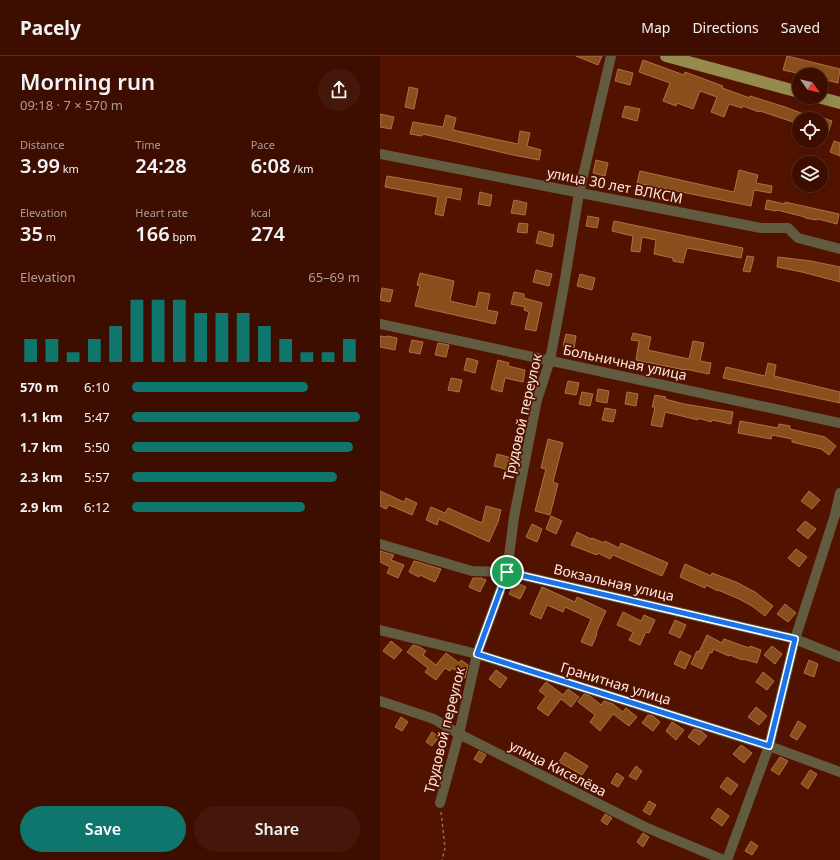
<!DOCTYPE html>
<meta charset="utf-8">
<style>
body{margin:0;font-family:"Noto Sans",sans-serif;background:#44170a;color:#f1f3f6;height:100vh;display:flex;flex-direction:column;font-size:15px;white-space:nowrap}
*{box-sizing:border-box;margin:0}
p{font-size:13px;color:#ad9c99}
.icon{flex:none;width:22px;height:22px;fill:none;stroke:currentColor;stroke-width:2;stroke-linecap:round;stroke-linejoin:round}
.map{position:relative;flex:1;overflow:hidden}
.details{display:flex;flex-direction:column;background:#3d0e00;width:380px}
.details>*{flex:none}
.needle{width:26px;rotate:124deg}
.controls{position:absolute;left:412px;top:12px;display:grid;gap:8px}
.controls a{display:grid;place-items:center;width:36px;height:36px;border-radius:50%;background:#3d0e00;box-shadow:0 2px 6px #0003,0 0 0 1px #562e22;font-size:20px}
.pin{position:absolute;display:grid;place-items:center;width:34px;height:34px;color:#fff;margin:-17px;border:2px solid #fff;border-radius:50%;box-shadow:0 1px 4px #0007}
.round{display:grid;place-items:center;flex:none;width:42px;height:42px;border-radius:21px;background:#44170a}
.overview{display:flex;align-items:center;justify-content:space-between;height:68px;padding:0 20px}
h1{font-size:22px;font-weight:600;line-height:30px}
.figures{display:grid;grid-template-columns:repeat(3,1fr);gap:6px;height:68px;padding:4px 20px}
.figures div{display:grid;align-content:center}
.figures b{font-size:20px;font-weight:600}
.figures small{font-size:11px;font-weight:400}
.figures p{font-size:11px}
.chart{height:112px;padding:8px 20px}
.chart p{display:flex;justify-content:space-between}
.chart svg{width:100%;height:72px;margin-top:4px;stroke:#0f766e;stroke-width:6}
.primary-button{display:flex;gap:8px;margin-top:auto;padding:8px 20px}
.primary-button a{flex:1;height:46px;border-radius:24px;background:#0f766e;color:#fff;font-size:16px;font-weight:600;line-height:46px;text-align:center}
.primary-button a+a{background:#44170a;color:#f1f3f6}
ul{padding:0 20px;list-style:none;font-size:13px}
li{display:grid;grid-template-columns:64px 48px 1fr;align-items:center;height:30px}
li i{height:10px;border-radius:5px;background:#0f766e}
header{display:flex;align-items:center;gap:24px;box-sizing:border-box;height:56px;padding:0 20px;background:#3d0e00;border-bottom:1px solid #562e22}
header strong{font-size:19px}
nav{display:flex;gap:22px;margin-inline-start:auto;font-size:14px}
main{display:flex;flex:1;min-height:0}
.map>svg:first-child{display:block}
.building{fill:#884e1b;stroke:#ac7143}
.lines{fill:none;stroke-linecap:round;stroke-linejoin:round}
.path{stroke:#97685a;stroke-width:1.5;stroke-dasharray:3 3;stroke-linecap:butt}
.minor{stroke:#625b3f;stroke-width:10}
.primary{stroke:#978a4d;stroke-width:12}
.route-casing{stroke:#fff;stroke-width:8}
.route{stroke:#1a73e8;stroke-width:5}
.labels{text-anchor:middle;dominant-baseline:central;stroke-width:3.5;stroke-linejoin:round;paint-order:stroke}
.street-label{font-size:14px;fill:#ffe6de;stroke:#511300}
</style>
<header>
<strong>Pacely</strong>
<nav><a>Map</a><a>Directions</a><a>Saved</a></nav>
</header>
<main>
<section class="details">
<div class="overview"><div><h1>Morning run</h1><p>09:18 · 7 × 570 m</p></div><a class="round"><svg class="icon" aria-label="share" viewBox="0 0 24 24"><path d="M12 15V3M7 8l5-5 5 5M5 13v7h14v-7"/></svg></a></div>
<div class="figures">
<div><p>Distance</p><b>3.99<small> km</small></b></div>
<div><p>Time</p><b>24:28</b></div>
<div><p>Pace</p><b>6:08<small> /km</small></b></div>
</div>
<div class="figures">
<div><p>Elevation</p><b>35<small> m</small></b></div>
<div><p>Heart rate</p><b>166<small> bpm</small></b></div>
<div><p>kcal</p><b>274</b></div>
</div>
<div class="chart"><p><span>Elevation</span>65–69 m</p>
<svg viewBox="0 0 160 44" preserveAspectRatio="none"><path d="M5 44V30M15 44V30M25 44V38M35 44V30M45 44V22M55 44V6M65 44V6M75 44V6M85 44V14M95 44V14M105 44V14M115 44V22M125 44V30M135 44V38M145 44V38M155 44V30"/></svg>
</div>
<ul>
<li><b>570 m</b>6:10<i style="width:77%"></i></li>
<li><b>1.1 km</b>5:47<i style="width:100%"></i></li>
<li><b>1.7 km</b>5:50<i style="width:97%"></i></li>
<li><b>2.3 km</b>5:57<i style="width:90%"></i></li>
<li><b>2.9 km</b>6:12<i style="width:76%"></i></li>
</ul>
<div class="primary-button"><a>Save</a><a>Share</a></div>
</section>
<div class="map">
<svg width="460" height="804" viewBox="0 0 460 804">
<rect width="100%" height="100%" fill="#511300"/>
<g class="building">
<path d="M196 0H222L218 9Z"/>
<path d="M407 0 460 13 458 27 446 24 447 19H426L403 14Z"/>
<path d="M263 4 304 19 305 16 343 30 342 32 370 42V40L405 51 437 63H419V68L380 55 379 56 363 50 362 52 349 48 344 61 331 56 337 41 320 35 313 53 297 47 296 50 283 45 290 27 259 16Z"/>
<path d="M238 13 253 17 250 29 235 25Z"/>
<path d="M29 31 38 33 34 53 25 51Z"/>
<path d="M245 50 260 53 257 65 242 61Z"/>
<path d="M0 58 14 61 11 73 0 71Z"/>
<path d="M66 59 76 62 73 74 110 82 138 88 140 75 150 77 147 90 161 94 159 104 133 99 43 78 42 80 30 78 33 66 63 71Z"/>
<path d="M441 61 452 65 448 77 441 74Z"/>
<path d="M454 85 460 87V100L450 96Z"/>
<path d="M216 104 228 107 225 120 213 117Z"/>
<path d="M359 114 378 119 376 127 392 130 391 137 374 134 371 150 257 127 260 115 354 136Z"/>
<path d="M7 120 82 133 80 144 67 141 63 160 55 158 58 141 5 131Z"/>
<path d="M100 136 112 139 110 150 98 148Z"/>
<path d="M134 144 147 147 145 159 131 157Z"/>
<path d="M387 144 405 148V146L459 158 457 168 438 163 437 164 425 162V161L397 154 396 155 385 153Z"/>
<path d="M208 160 219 162 217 172 206 170Z"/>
<path d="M234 165 363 192 361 202 307 192 303 207 293 205V202L274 198 276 184 262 181 260 196 251 195 253 180 232 175Z"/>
<path d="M139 167 148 168 147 177 137 176Z"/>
<path d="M159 175 174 179 172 191 156 187Z"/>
<path d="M367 200 374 201 370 216 363 215Z"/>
<path d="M398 201 431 205 460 211V226L422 216 397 211Z"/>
<path d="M156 214 172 218 169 230 153 226Z"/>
<path d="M40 217 74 225 70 245 96 251 99 236 110 238 107 254 118 256 115 268 35 250 40 230 37 229Z"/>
<path d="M200 218 215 222 212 234 197 230Z"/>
<path d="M2 232 13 234 10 246 0 244Z"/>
<path d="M134 236 144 238V242L162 247 156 275 145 273 149 256 144 254 145 251 131 248Z"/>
<path d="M253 277 271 281 268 294 309 303 313 285 324 287 320 305 331 307 329 318 305 313V314L256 304 259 285 251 284Z"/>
<path d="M186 278 196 280 194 292 183 290Z"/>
<path d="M0 280 6 281 7 280 17 282 15 294 0 291Z"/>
<path d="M32 284 43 286 40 298 29 296Z"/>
<path d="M58 287 69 289 66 301 55 299Z"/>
<path d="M87 302 98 305 95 317 84 314Z"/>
<path d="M118 304 129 307 128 310 145 314 143 326 125 322 122 336 111 333Z"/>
<path d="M388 307 396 309 394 320 460 336V347L343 322 346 311 385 320Z"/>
<path d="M71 322 82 324 79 336 68 334Z"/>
<path d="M188 325 199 327 196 339 185 337Z"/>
<path d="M218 333 229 335 227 347 216 345Z"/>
<path d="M202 336 213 338 210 350 199 348Z"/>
<path d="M247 336 258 338 256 350 245 348Z"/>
<path d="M275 339 286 341 285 343 304 348 353 356 351 368 332 364 331 366 318 362V364L285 356 282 371 271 369 275 351H272Z"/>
<path d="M225 352 236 354 233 366 222 364Z"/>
<path d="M360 365 398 372 399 368 410 370V373L445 381 456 390 449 399 441 393 412 386V383L392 379 391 383 358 377Z"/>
<path d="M168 383 183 387 173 426 178 428 170 459 155 455 166 413 161 412Z"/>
<path d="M117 398 132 402 129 414 114 410Z"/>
<path d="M0 435 24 446 26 442 37 447 32 459 9 449 6 453 0 450Z"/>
<path d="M429 435 440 444 432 453 421 445Z"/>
<path d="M106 450 121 454 118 466 109 486 59 463 57 469 46 464 51 451 65 457 68 452 102 467Z"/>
<path d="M171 460 182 465 176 478 166 473Z"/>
<path d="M425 465 436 473 428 483 417 474Z"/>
<path d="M152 468 162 473 157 486 146 481Z"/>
<path d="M197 476 211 483 212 482 224 487 225 485 239 492 241 487 288 507 282 520 233 499 230 503 218 497 217 499 191 489Z"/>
<path d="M416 493 427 501 419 511 408 502Z"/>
<path d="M0 495 14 499 11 504 24 509 18 522 7 517 10 511 0 506Z"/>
<path d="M34 505 61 513 55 526 40 519 39 521 29 516Z"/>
<path d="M305 508 331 520 332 517 356 526 375 536 393 550 385 560 372 550 359 543 338 534V535L326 529 325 532 300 521Z"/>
<path d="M93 522H101L106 524 100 536 89 531Z"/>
<path d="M135 526 146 531 140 543 129 538Z"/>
<path d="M162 531 195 546 197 541 226 555 216 577 217 578 212 590 201 586 211 563 209 562 185 551 183 556 167 549 161 563 150 558Z"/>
<path d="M405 548 416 557 408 566 397 558Z"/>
<path d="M243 556 261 565 264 559 275 564 269 577 266 576 260 589 249 584 253 576 237 569Z"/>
<path d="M295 564 306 569 300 582 289 577Z"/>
<path d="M327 579 342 587 344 583 369 592 370 590 381 594 377 607 363 603 362 604 350 599 349 600 333 593 332 597 330 596 322 613 311 608 317 595 319 596Z"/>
<path d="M11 585 22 594 14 603 3 595Z"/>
<path d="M33 589 40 591 46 595 43 599 56 609 66 597 79 607 81 604 88 609 85 622 72 612 70 615 65 612 56 624 45 616 48 612 27 596Z"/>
<path d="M392 590 402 598 395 608 384 599Z"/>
<path d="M300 595 311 600 305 613 294 608Z"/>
<path d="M429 604 438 608 434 621 424 617Z"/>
<path d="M116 614 127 622 120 632 109 623Z"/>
<path d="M383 616 394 625 387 634 376 626Z"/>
<path d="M166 626 183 639 188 633 199 641 191 651 181 643 168 660 157 652 166 640 159 635Z"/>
<path d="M204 638 210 640 221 649 224 645 233 648 243 656 246 652 257 661 249 670 233 658 220 675 210 666 215 659 198 646Z"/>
<path d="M376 651 387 660 379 669 368 661Z"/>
<path d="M268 659 273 660 280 666 273 675 262 667Z"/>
<path d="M21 661 28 666 22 675 15 671Z"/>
<path d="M418 665 426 670 417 684 410 680Z"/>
<path d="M292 666 304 674 296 684 286 675Z"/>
<path d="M314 673 321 675 327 680 319 689 308 681Z"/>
<path d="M52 676 59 681 52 690 46 686Z"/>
<path d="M361 689 372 697 364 707 353 698Z"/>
<path d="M99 695 106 699 101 707 94 703Z"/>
<path d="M185 696 208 710 202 719 179 706Z"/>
<path d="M400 701 408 705 399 719 391 714Z"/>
<path d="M256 710 262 715 256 724 249 720Z"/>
<path d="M430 714 437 718 428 733 421 728Z"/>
<path d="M237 717 244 722 238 731 231 727Z"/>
<path d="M347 721 358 729 351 739 340 731Z"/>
<path d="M269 745 276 749 270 759 263 755Z"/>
<path d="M338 752 349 760 342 770 331 762Z"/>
<path d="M225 758 232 762 227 769 221 765Z"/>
<path d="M263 777 269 781 263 791 257 786Z"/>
<path d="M371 785 378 790 372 799 365 795Z"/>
</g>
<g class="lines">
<path class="path" d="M61 756 65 792 62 804"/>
<g class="minor">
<path d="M0 98 381 172H408L418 182 460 193"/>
<path d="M0 268 460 367"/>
<path d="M0 488 92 515 127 516 415 583 460 601"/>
<path d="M0 574 97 598 389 690 460 716"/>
<path d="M0 645 54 663 79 678 265 771 344 804"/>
<path d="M60 747 79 678 97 598 127 516 134 461 157 344 170 304 184 229 199 137 231 0"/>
<path d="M347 804 389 690 415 583 455 459 460 437"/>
</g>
<g class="primary">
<path d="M286 0 419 36"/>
<path d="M438 41 460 47"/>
</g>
</g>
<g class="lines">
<defs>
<path id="route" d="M127 516 415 583 389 690 97 598Z"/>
</defs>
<use href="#route" class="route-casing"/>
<use href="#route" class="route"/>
</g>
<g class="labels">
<g class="street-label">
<text transform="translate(235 129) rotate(11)">улица 30 лет ВЛКСМ</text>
<text transform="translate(245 306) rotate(12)">Больничная улица</text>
<text transform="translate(142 361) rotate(-77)">Трудовой переулок</text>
<text transform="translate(234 526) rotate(13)">Вокзальная улица</text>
<text transform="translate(236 627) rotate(17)">Гранитная улица</text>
<text transform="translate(64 674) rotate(-76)">Трудовой переулок</text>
<text transform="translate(178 712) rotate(27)">улица Киселёва</text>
</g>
</g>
</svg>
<div class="controls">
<a><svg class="needle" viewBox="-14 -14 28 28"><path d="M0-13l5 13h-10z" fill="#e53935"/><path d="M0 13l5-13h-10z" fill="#ad9c99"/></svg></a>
<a><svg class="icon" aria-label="locate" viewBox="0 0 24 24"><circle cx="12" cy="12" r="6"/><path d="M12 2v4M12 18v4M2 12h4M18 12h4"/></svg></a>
<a><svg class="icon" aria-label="layers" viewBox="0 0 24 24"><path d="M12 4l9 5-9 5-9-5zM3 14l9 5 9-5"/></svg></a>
</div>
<div class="pin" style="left:127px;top:516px;background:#1e9e55"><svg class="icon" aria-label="arrive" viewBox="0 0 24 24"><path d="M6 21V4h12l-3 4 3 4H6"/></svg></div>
</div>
</main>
